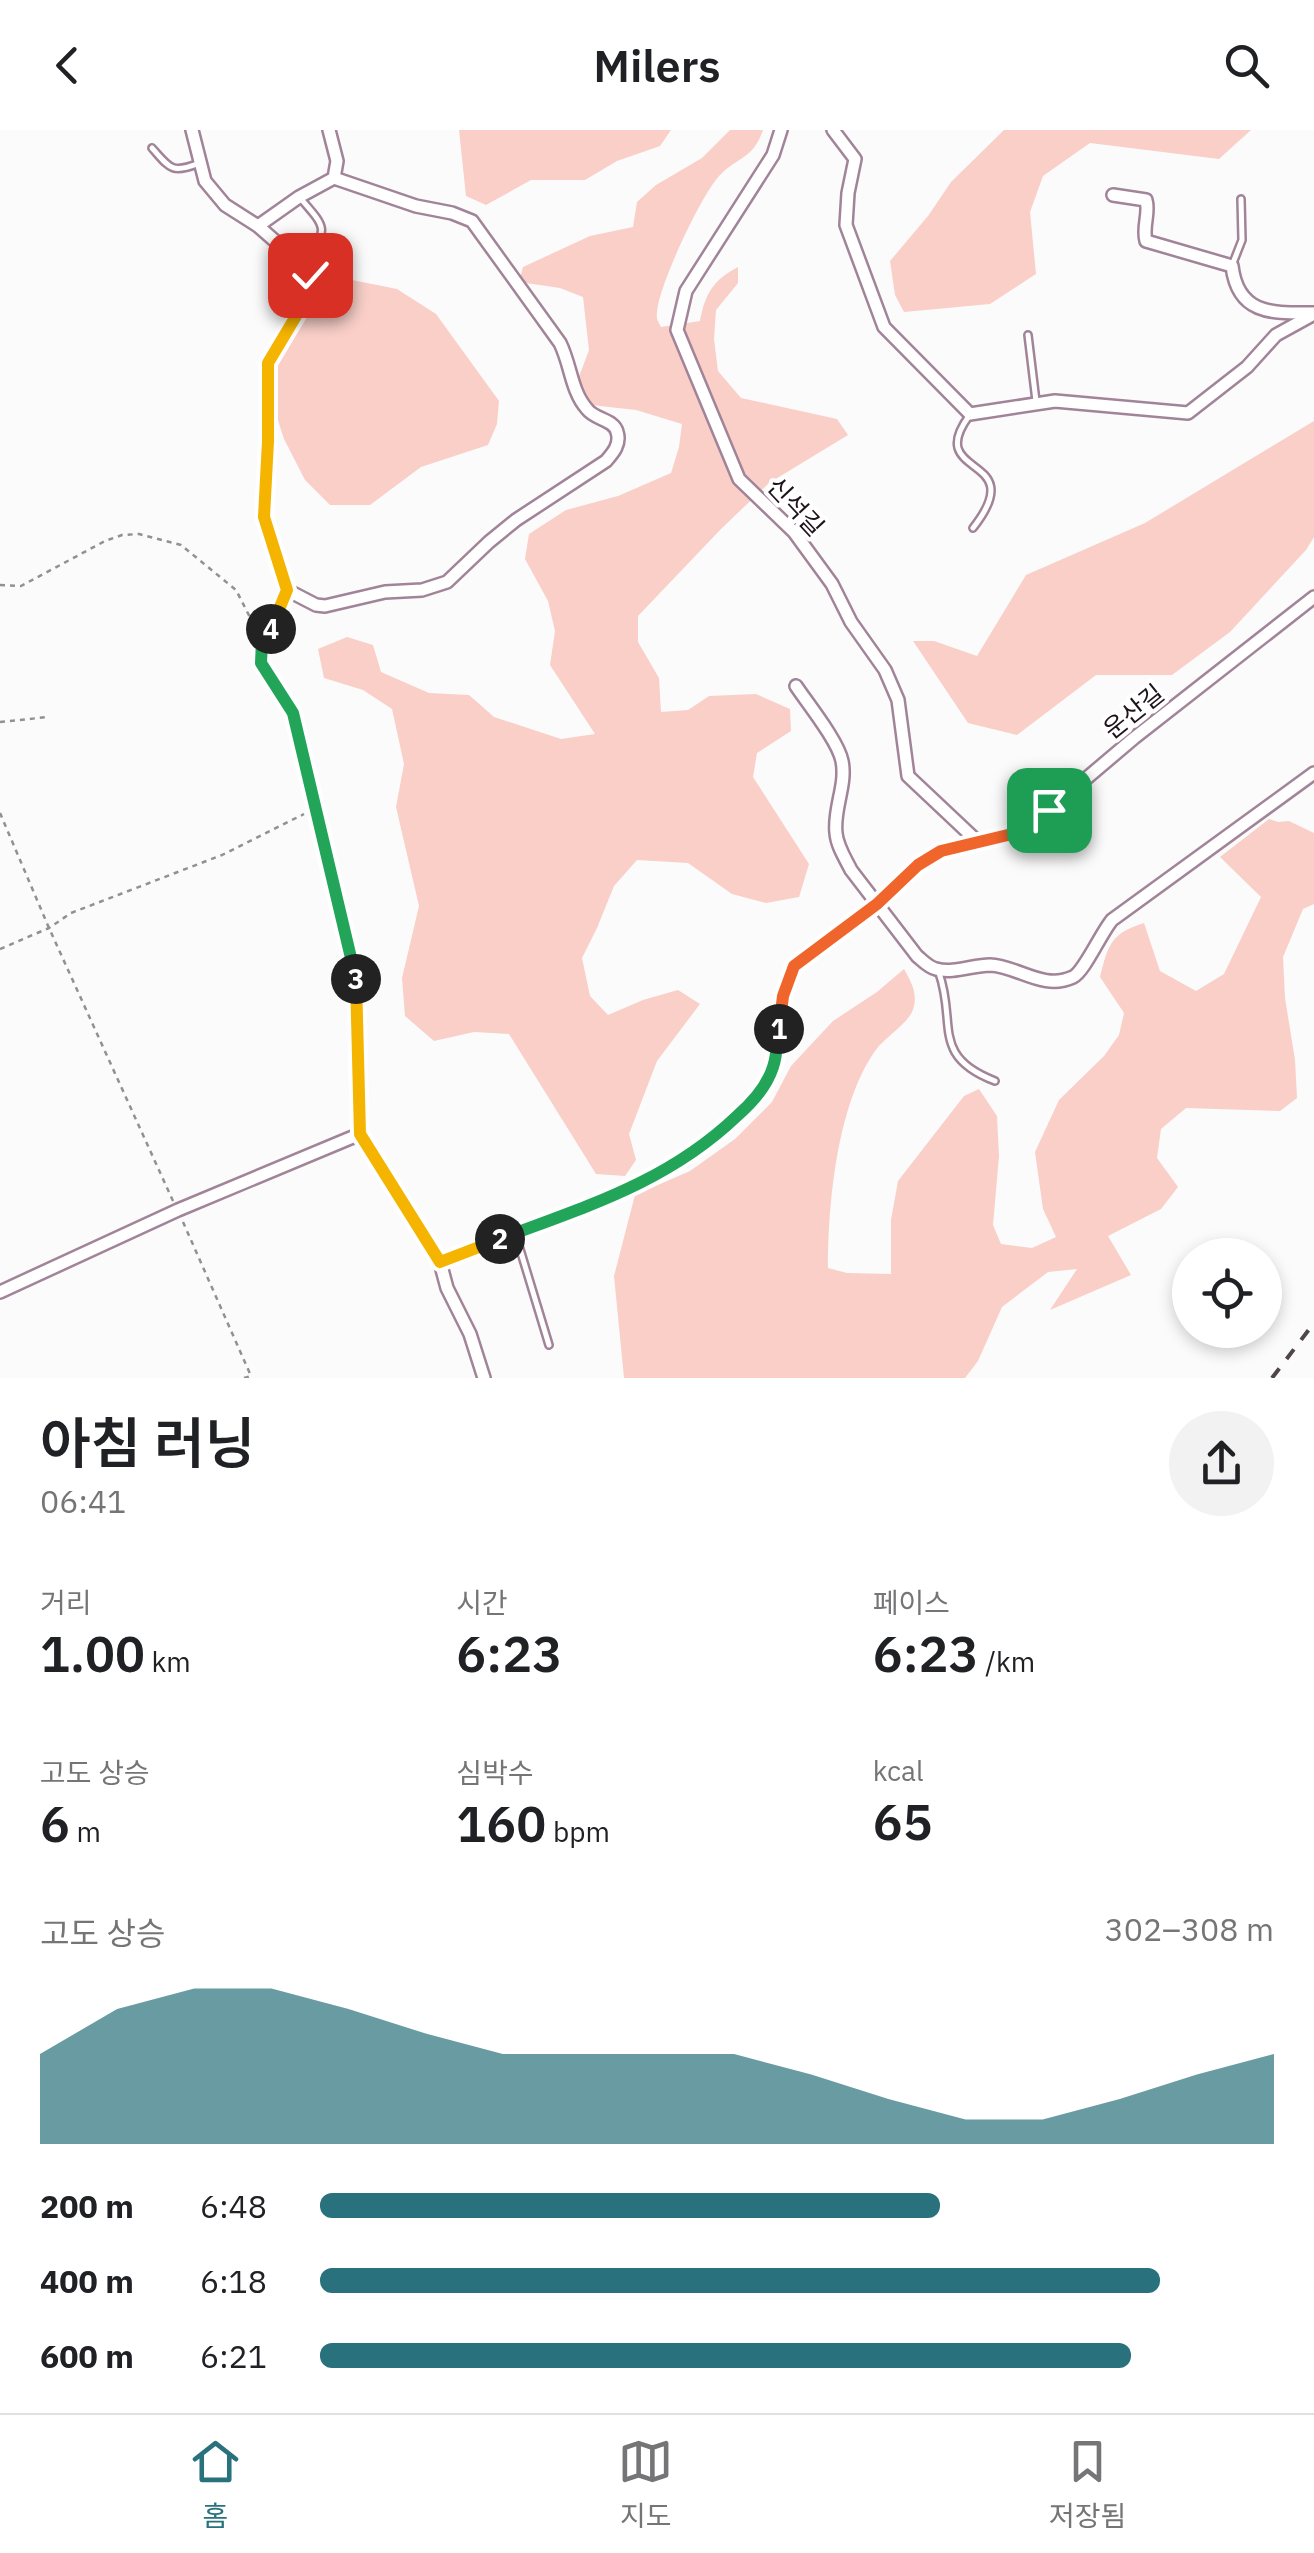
<!DOCTYPE html>
<html lang="ko">
<meta charset="utf-8">
<style>
body{margin:0;font-family:"IBM Plex Sans","Noto Sans KR",sans-serif;background:#f2f2f2;color:#202124;height:100vh;display:flex;flex-direction:column;font-size:38px;white-space:nowrap}
*{box-sizing:border-box;margin:0}
p{font-size:32px;color:#757577}
.icon{flex:none;width:55px;height:55px;fill:none;stroke:currentColor;stroke-width:2;stroke-linecap:round;stroke-linejoin:round}
.map{position:relative;height:1248px;overflow:hidden}
.panel{display:flex;flex-direction:column;background:#fff;flex:1}
.panel>*{flex:none}
.fabs{position:absolute;left:1172px;top:1108px;display:grid;gap:20px}
.fabs a{display:grid;place-items:center;width:110px;height:110px;border-radius:50%;background:#fff;box-shadow:0 5px 15px #0003;font-size:50px}
.pin{position:absolute;display:grid;place-items:center;width:85px;height:85px;color:#fff;margin:-42px;border-radius:20px;box-shadow:0 5px 15px #0006}
.km{position:absolute;width:50px;height:50px;margin:-25px;border-radius:50%;background:#222;color:#fff;font-size:28px;line-height:50px;text-align:center}
.round{display:grid;place-items:center;flex:none;width:105px;height:105px;border-radius:52px;background:#f2f2f2}
.summary{display:flex;align-items:center;justify-content:space-between;height:170px;padding:0 40px}
h1{font-size:55px;font-weight:600;line-height:75px}
.figures{display:grid;grid-template-columns:repeat(3,1fr);gap:15px;height:170px;padding:10px 40px}
.figures div{display:grid;align-content:center}
.figures b{font-size:50px;font-weight:600}
.figures small{font-size:28px;font-weight:400}
.figures p{font-size:28px}
.chart{height:280px;padding:20px 40px}
.chart p{display:flex;justify-content:space-between}
.chart svg{width:100%;height:180px;margin-top:10px;fill:#29717c;opacity:.7}
ul{padding:0 40px;list-style:none;font-size:32px}
li{display:grid;grid-template-columns:160px 120px 1fr;align-items:center;height:75px}
li i{height:25px;border-radius:12px;background:#29717c}
header{display:flex;justify-content:space-between;align-items:center;height:130px;padding:0 40px;background:#fff;font-size:45px;font-weight:600}
.menu{display:flex;justify-content:space-around;align-items:center;height:140px;border-top:2px solid #e0e0e0;background:#fff;font-size:28px;color:#757577}
.menu a{display:grid;justify-items:center;gap:5px}
.menu .active{color:#29717c}
.map>svg:first-child{display:block}
.green{fill:#f9cfc8}
.lines{fill:none;stroke-linecap:round;stroke-linejoin:round}
.service-casing{stroke:#a28498;stroke-width:10}
.minor-casing{stroke:#a28498;stroke-width:16}
.path{stroke:#948f92;stroke-width:2.5;stroke-dasharray:5 5;stroke-linecap:butt}
.service{stroke:#fff;stroke-width:5}
.minor{stroke:#fff;stroke-width:11}
.rail{stroke:#4f464c;stroke-width:4;stroke-dasharray:12 12;stroke-linecap:butt}
.split-1-casing{stroke:#fff;stroke-width:20}
.split-2-casing{stroke:#fff;stroke-width:20}
.split-3-casing{stroke:#fff;stroke-width:20}
.split-4-casing{stroke:#fff;stroke-width:20}
.split-5-casing{stroke:#fff;stroke-width:20}
.split-1{stroke:#f0652b;stroke-width:12}
.split-2{stroke:#22a559;stroke-width:12}
.split-3{stroke:#f5b400;stroke-width:12}
.split-4{stroke:#22a559;stroke-width:12}
.split-5{stroke:#f5b400;stroke-width:12}
.labels{text-anchor:middle;dominant-baseline:central;stroke-width:8;stroke-linejoin:round;paint-order:stroke}
.street-label{font-size:25px;fill:#1e131a;stroke:#fff}
</style>
<header><svg class="icon" aria-label="back" viewBox="0 0 24 24"><path d="M15 5l-7 7 7 7"/></svg>Milers<svg class="icon" aria-label="search" viewBox="0 0 24 24"><circle cx="10" cy="10" r="6"/><path d="M15 15l6 6"/></svg></header>
<div class="map">
<svg width="1314" height="1248" viewBox="0 0 1314 1248">
<rect width="100%" height="100%" fill="#fbfbfb"/>
<g class="green">
<path d="M459 0H671L660 16 617 31 585 50H531L486 75 466 66Z"/>
<path d="M730 0H763C753 29 739 26 720 45 701 65 659 155 657 182 656 189 658 191 661 197L700 191C705 164 713 150 738 137V153L716 180 714 209 718 241 741 268 837 289 848 305 769 353 721 399 638 486V512L659 548 661 582 688 580 709 566 756 564 790 579 791 601 757 623 753 647 809 734 799 767 766 773 732 764 688 733 637 730 614 756 597 798 582 828 590 866 608 885 643 870 678 860 700 874 657 931 629 1004 636 1030 625 1046 596 1044 509 904 474 902 434 911 405 886 402 848 419 776 396 677 404 634 392 579 363 560 324 548 318 519 347 507 373 515 381 542 429 563 469 565 494 587 561 609 595 604 550 535 555 501 548 471 525 429 529 404 566 380 618 366 671 343 679 317 682 294 636 280 591 275 577 252 589 220 583 167 560 158 519 152 523 137 590 106 633 97 637 72 656 55 702 28Z"/>
<path d="M1004 0H1251L1219 29 1090 13 1043 46 1030 82 1036 144 990 174 904 182 895 165 890 131 928 86 951 52Z"/>
<path d="M337 147 397 159 436 184 499 271 497 294 488 315 421 337 370 375H330L305 350 284 309 276 284 275 231 322 155Z"/>
<path d="M1314 291V407L1306 420 1230 502 1172 545H1096L1017 605 968 593 913 511H934L977 526 1026 445 1145 393Z"/>
<path d="M1269 689 1278 692 1289 691 1314 703V774L1303 779 1283 827 1285 868 1295 930 1297 968 1280 981 1186 978 1161 999 1157 1028 1178 1057 1161 1079 1108 1106 1131 1145 1050 1180 1077 1139 1048 1142 1002 1177 978 1231 965 1248H624L614 1146 635 1065 690 1041 735 1009 772 972 791 936 833 891 877 862 904 839C912 853 919 866 912 882 904 897 885 907 875 921 837 975 828 1074 828 1138L847 1143 891 1144V1090L898 1051 964 966 979 959 997 986 999 1026 993 1095 1001 1114 1032 1118 1056 1107 1043 1079 1035 1022 1059 970 1104 926 1119 905 1124 883 1100 847C1108 815 1111 803 1144 793L1160 841 1196 861 1224 844 1261 767 1220 727Z"/>
</g>
<g class="lines">
<defs>
<g id="service">
<path d="M152 18C169 37 171 44 197 34"/>
<path d="M301 69C327 99 327 97 308 132"/>
<path d="M1233 133 1242 110 1241 69"/>
<path d="M1028 205 1036 271"/>
<path d="M969 286C923 349 1032 323 973 398"/>
<path d="M939 843C957 893 930 926 995 951"/>
<path d="M516 1106 549 1215"/>
</g>
<g id="minor">
<path d="M192 0 205 51 225 75 258 96 291 125 306 135 311 145 305 171 268 233V311L264 387 287 460 274 495 262 510 261 533 293 583 355 842 360 1004"/>
<path d="M781 0 773 25 686 161 677 200 739 349 794 402 832 454 851 492 885 540 898 570 908 646 977 711"/>
<path d="M833 0 855 29 848 63 846 95 884 197 970 284 1055 271 1188 283 1247 237 1276 205 1314 184"/>
<path d="M1113 65 1146 70C1150 83 1142 97 1146 111L1232 136C1238 186 1274 183 1314 183"/>
<path d="M258 96 299 67 334 48 337 31 329 0"/>
<path d="M287 460 316 475 325 476 385 462 422 460 447 452 489 412 516 390 606 331C613 323 621 314 617 302 614 289 595 290 587 279 571 261 571 235 560 213L472 91 452 83 416 76 334 48"/>
<path d="M796 556C808 574 838 611 842 631 847 655 833 679 836 703 837 716 845 728 851 740L917 826C923 831 928 837 936 839 953 844 973 835 990 835 1018 836 1043 861 1073 847 1084 842 1101 803 1112 790L1314 643"/>
<path d="M440 1132 625 1061 684 1030 722 1001 755 970 774 937 783 866 794 836 877 774 918 735 941 721 1012 704 1049 680 1134 608 1314 467"/>
<path d="M0 1162 178 1080 360 1004 440 1132 447 1158 470 1204 484 1248"/>
</g>
</defs>
<use href="#service" class="service-casing"/>
<use href="#minor" class="minor-casing"/>
<g class="path">
<path d="M0 455 21 456 105 411 122 405 139 404 181 415 236 460 255 497"/>
<path d="M0 592 48 587"/>
<path d="M0 683 49 798 173 1071"/>
<path d="M0 819 49 798 71 783 222 725 304 684"/>
<path d="M183 1092 251 1246"/>
<path d="M244 1248 251 1246 252 1248"/>
</g>
<use href="#service" class="service"/>
<use href="#minor" class="minor"/>
<path class="rail" d="M1272 1248 1314 1193"/>
</g>
<g class="lines">
<defs>
<path id="split-1" d="M779 899 783 866 794 836 877 774 918 735 941 721 1012 704 1049 680"/>
<path id="split-2" d="M500 1109C587 1076 668 1052 737 986 752 973 767 956 773 937 777 926 777 911 779 899"/>
<path id="split-3" d="M356 849 360 1004 440 1132 500 1109"/>
<path id="split-4" d="M271 499 262 510 261 533 293 583 356 849"/>
<path id="split-5" d="M271 499 287 460 264 387 268 311V233L305 171 310 145"/>
</defs>
<use href="#split-1" class="split-1-casing"/>
<use href="#split-2" class="split-2-casing"/>
<use href="#split-3" class="split-3-casing"/>
<use href="#split-4" class="split-4-casing"/>
<use href="#split-5" class="split-5-casing"/>
<use href="#split-1" class="split-1"/>
<use href="#split-2" class="split-2"/>
<use href="#split-3" class="split-3"/>
<use href="#split-4" class="split-4"/>
<use href="#split-5" class="split-5"/>
</g>
<g class="labels">
<g class="street-label">
<text transform="translate(796 376) rotate(47)">신석길</text>
<text transform="translate(1133 581) rotate(-39)">운산길</text>
</g>
</g>
</svg>
<div class="fabs">
<a><svg class="icon" aria-label="locate" viewBox="0 0 24 24"><circle cx="12" cy="12" r="6"/><path d="M12 2v4M12 18v4M2 12h4M18 12h4"/></svg></a>
</div>
<div class="pin" style="left:1049px;top:680px;background:#1e9e55"><svg class="icon" aria-label="arrive" viewBox="0 0 24 24"><path d="M6 21V4h12l-3 4 3 4H6"/></svg></div>
<div class="pin" style="left:310px;top:145px;background:#d93025"><svg class="icon" aria-label="check" viewBox="0 0 24 24"><path d="M5 12l5 5 9-10"/></svg></div>
<b class="km" style="left:779px;top:899px">1</b>
<b class="km" style="left:500px;top:1109px">2</b>
<b class="km" style="left:356px;top:849px">3</b>
<b class="km" style="left:271px;top:499px">4</b>
</div>
<section class="panel">
<div class="summary"><div><h1>아침 러닝</h1><p>06:41</p></div><a class="round"><svg class="icon" aria-label="share" viewBox="0 0 24 24"><path d="M12 15V3M7 8l5-5 5 5M5 13v7h14v-7"/></svg></a></div>
<div class="figures">
<div><p>거리</p><b>1.00<small> km</small></b></div>
<div><p>시간</p><b>6:23</b></div>
<div><p>페이스</p><b>6:23<small> /km</small></b></div>
</div>
<div class="figures">
<div><p>고도 상승</p><b>6<small> m</small></b></div>
<div><p>심박수</p><b>160<small> bpm</small></b></div>
<div><p>kcal</p><b>65</b></div>
</div>
<div class="chart"><p><span>고도 상승</span>302–308 m</p>
<svg viewBox="0 0 160 44" preserveAspectRatio="none"><path d="M0 44V22L10 11L20 6L30 6L40 11L50 17L60 22L70 22L80 22L90 22L100 27L110 33L120 38L130 38L140 33L150 27L160 22V44z"/></svg>
</div>
<ul>
<li><b>200 m</b>6:48<i style="width:65%"></i></li>
<li><b>400 m</b>6:18<i style="width:88%"></i></li>
<li><b>600 m</b>6:21<i style="width:85%"></i></li>
</ul>
</section>
<nav class="menu">
<a class="active"><svg class="icon" aria-label="home" viewBox="0 0 24 24"><path d="M3 11l9-7 9 7M6 9v11h12V9"/></svg>홈</a>
<a><svg class="icon" aria-label="map" viewBox="0 0 24 24"><path d="M3 6l6-2 6 2 6-2v14l-6 2-6-2-6 2zM9 4v14M15 6v14"/></svg>지도</a>
<a><svg class="icon" aria-label="saved" viewBox="0 0 24 24"><path d="M7 4h10v16l-5-4-5 4z"/></svg>저장됨</a>
</nav>
